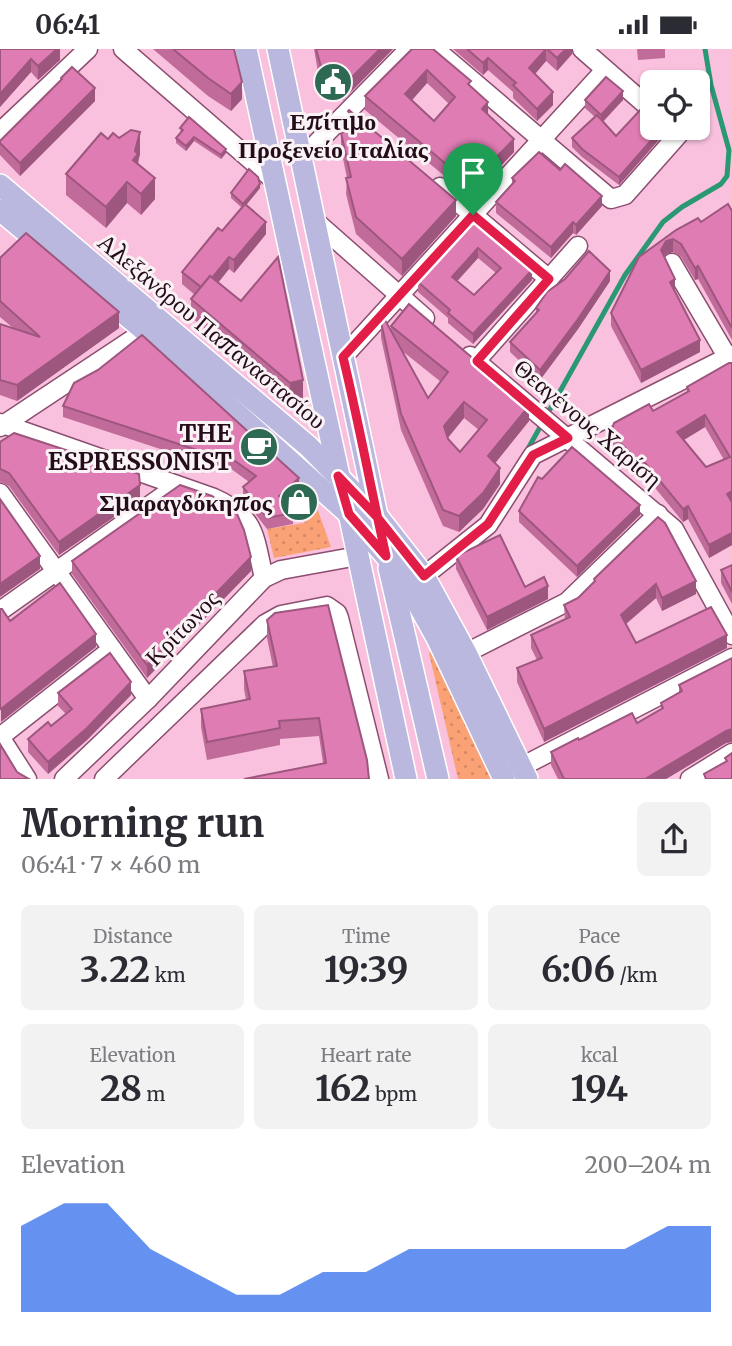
<!DOCTYPE html>
<meta charset="utf-8">
<style>
body{margin:0;font-family:Merriweather,serif;background:#f2f2f3;color:#2b2b33;height:100vh;display:flex;flex-direction:column;font-size:26px;white-space:nowrap}
*{box-sizing:border-box;margin:0}
p{font-size:23px;color:#7c7c81}
.icon{flex:none;width:38px;height:38px;fill:none;stroke:currentColor;stroke-width:2;stroke-linecap:round;stroke-linejoin:round}
.map{position:relative;height:730px;overflow:hidden}
.panel{display:flex;flex-direction:column;background:#fff;flex:1}
.panel>*{flex:none}
.tools{position:absolute;left:640px;top:21px;display:grid;gap:14px}
.tools a{display:grid;place-items:center;width:70px;height:70px;border-radius:10px;background:#fff;box-shadow:0 2px 5px #0004;font-size:35px}
.pin{position:absolute;display:grid;place-items:center;width:60px;height:60px;color:#fff;margin:-72px -30px;border-radius:50% 50% 50% 0;rotate:-45deg;box-shadow:0 0 7px #0007}
.pin .icon{rotate:45deg}
.round{display:grid;place-items:center;flex:none;width:74px;height:74px;border-radius:10px;background:#f2f2f3}
.head{display:flex;align-items:center;justify-content:space-between;height:119px;padding:0 21px}
h1{font-size:38px;font-weight:700;line-height:52px}
.metrics{display:grid;grid-template-columns:repeat(3,1fr);gap:10px;height:119px;padding:7px 21px}
.metrics div{display:grid;align-content:center;border-radius:10px;background:#f2f2f3;text-align:center}
.metrics b{font-size:35px;font-weight:700}
.metrics small{font-size:19px;font-weight:400}
.metrics p{font-size:19px}
.chart{height:196px;padding:14px 21px}
.chart p{display:flex;justify-content:space-between}
.chart svg{width:100%;height:126px;margin-top:7px;fill:#2563eb;opacity:.7}
.status{display:flex;justify-content:space-between;align-items:center;height:49px;padding:0 35px;background:#fff;direction:ltr}
.status svg{height:19px;fill:currentColor}
.map>svg:first-child{display:block}
.green{fill:url(#green-dots)}
.lines{fill:none;stroke-linecap:round;stroke-linejoin:round}
.stream{stroke:#2b9874;stroke-width:5}
.minor-casing{stroke:#8c4e70;stroke-width:21}
.major-casing{stroke:#fff;stroke-width:24}
.minor{stroke:#fff;stroke-width:18}
.major{stroke:#bbb8df;stroke-width:21}
.wall{fill:#c16b9b;fill-rule:evenodd}
.shaded-wall{fill:#9d577e}
.building{fill:#e07cb4;stroke:#9d577e;stroke-width:2;fill-rule:evenodd}
.route-casing{stroke:#fff;stroke-width:14}
.route{stroke:#e11d48;stroke-width:9}
.labels{text-anchor:middle;dominant-baseline:central;stroke-width:6;stroke-linejoin:round;paint-order:stroke}
.poi-label{font-size:24px;font-weight:bold;fill:#250c1a;stroke:#faf3f6;text-anchor:end}
.street-label{font-size:24px;fill:#250c1a;stroke:#faf3f6}
</style>
<div class="status"><b>06:41</b><svg viewBox="0 0 49 12"><path d="M0 12V9h3v3zM5 12V6h3v6zM10 12V3h3v9zM15 12V0h3v12zM26 1h20v11H26zM47 4h2v5h-2z"/></svg></div>
<div class="map">
<svg width="732" height="730" viewBox="0 0 732 730">
<defs>
<pattern id="green-dots" width="8" height="8" patternUnits="userSpaceOnUse" patternTransform="scale(1.75)"><rect width="8" height="8" fill="#faa175"/><path d="M2 2h.1M6 6h.1" fill="none" stroke="#d68965" stroke-width="1.8" stroke-linecap="round"/></pattern>
</defs>
<rect width="100%" height="100%" fill="#fac1de"/>
<g class="green">
<path d="M317 459 331 498 274 509 267 480 304 474Z"/>
<path d="M434 601 491 730H458L429 604Z"/>
</g>
<g class="lines">
<path class="stream" d="M525 405 625 226 663 173 682 158 721 135 727 127 729 101 711 36 705 0"/>
<defs>
<g id="minor">
<path d="M123 0 275 132"/>
<path d="M435 0 611 150 625 146 679 85 672 79"/>
<path d="M582 0 653 62"/>
<path d="M0 83 88 0"/>
<path d="M301 110 409 0"/>
<path d="M440 138 549 230"/>
<path d="M314 171 425 269"/>
<path d="M672 214 732 316"/>
<path d="M470 307 674 480 732 586"/>
<path d="M343 308 605 21"/>
<path d="M476 312 578 197"/>
<path d="M0 374 214 449C257 468 254 488 264 529"/>
<path d="M0 378 145 282"/>
<path d="M0 444 148 650"/>
<path d="M424 527 488 476 533 406 732 306"/>
<path d="M0 562 177 437"/>
<path d="M466 604 567 553 658 465"/>
<path d="M0 688 112 600"/>
<path d="M0 688 27 730"/>
<path d="M521 718 732 609"/>
<path d="M64 730 148 650 264 529 281 521 358 507"/>
<path d="M104 730 265 575 281 566 327 557 337 564 339 569 379 730"/>
<path d="M690 730 732 704"/>
</g>
<g id="major">
<path d="M246 0 339 427"/>
<path d="M278 0 377 467"/>
<path d="M0 136 308 397 378 468 424 527 466 604 527 730"/>
<path d="M0 161 145 282 349 465 386 507 403 528 437 589 504 730"/>
<path d="M350 469 406 730"/>
<path d="M389 519 438 730"/>
</g>
</defs>
<use href="#minor" class="minor-casing"/>
<use href="#major" class="major-casing"/>
<use href="#minor" class="minor"/>
<use href="#major" class="major"/>
</g>
<g class="wall">
<path d="M0 0H60V11L38 31 31 23 0 58Z"/>
<path d="M153 0H234L242 50 231 62 208 47Z"/>
<path d="M314 0H393L343 51 325 45 318 23Z"/>
<path d="M412 0 471 38 488 65 514 103 473 146 468 141 465 144 365 61V47ZM427 34 449 55 434 72 412 51Z"/>
<path d="M453 0H572V5L557 22 546 12 535 25 553 56 537 72 513 49V43L488 21 483 26Z"/>
<path d="M637 0H665V9L638 11Z"/>
<path d="M61 29 95 52 20 127 0 106V92L61 31Z"/>
<path d="M585 51H623L603 73 616 87 663 79V86L619 136 582 108 572 98V89L595 68 585 59Z"/>
<path d="M348 62 456 167 402 227 356 185 346 145 347 129 341 100V84L350 82 348 79Z"/>
<path d="M180 79 226 104 221 110 194 92 186 102 176 94V89L181 84Z"/>
<path d="M108 90 140 105 138 116 155 150 141 166 127 154 106 179 66 146V125Z"/>
<path d="M512 129 602 157 576 186 573 184 551 209 496 164V153L512 135Z"/>
<path d="M260 139 246 156 266 185 234 224 229 220 218 234 303 350 290 352 191 268V250L195 246 182 235V223L222 182 242 159 231 149V144Z"/>
<path d="M732 162V291L698 230 695 231 681 208 673 203 666 205 664 208 675 242 700 303 641 334 611 277V264L639 208 701 173Z"/>
<path d="M474 172 532 231 473 295 448 274V269L418 243V233ZM478 209 496 224 474 246 457 232Z"/>
<path d="M0 209 119 279 17 352 0 346V275L13 279 0 268Z"/>
<path d="M610 232 578 280 540 331 510 303V293L536 265V259Z"/>
<path d="M381 273 391 282V277L529 372 495 414 500 435 483 460 459 483 443 477 401 381 381 289ZM401 301 441 333 428 349ZM464 369 479 381 460 403 448 389Z"/>
<path d="M732 314V496L709 509 688 470 683 473 642 423 639 425 611 397V384L687 343V338ZM705 378 724 411 706 418 684 391Z"/>
<path d="M74 334 299 440 284 453 293 464V475L267 480 243 449V438L249 433 230 419V423H224L221 420 63 368V357Z"/>
<path d="M0 393 140 450 59 506 9 437 0 433Z"/>
<path d="M542 430 640 466 577 528 519 473V462Z"/>
<path d="M658 468 696 545 662 562 656 549 626 575 636 594 727 599 544 693 517 633V619L537 611 531 599V586L565 571 564 556 578 549 594 533V530Z"/>
<path d="M456 507 525 538 548 550 487 581 456 520Z"/>
<path d="M72 512 251 522 147 629 72 525Z"/>
<path d="M732 516V555L721 534V521Z"/>
<path d="M267 571 367 711 323 714 319 687 280 690V696L207 711 201 678V660L246 651 244 640V622L273 618 267 589Z"/>
<path d="M732 609V693L726 694 666 730H558L551 716V703L579 691 637 674 661 660V654L679 643V636Z"/>
<path d="M58 644 131 646 87 691 48 725 28 703V690L51 677 66 665 58 657Z"/>
</g>
<g class="shaded-wall">
<path d="M57 0H60V11L38 31V17Z"/>
<path d="M380 0H393L343 51V37Z"/>
<path d="M546 0V12L529 32V19Z"/>
<path d="M566 0H572V5L557 22V9Z"/>
<path d="M488 9V21L483 26V14Z"/>
<path d="M31 10V23L0 58V45Z"/>
<path d="M427 21V34L405 59V45Z"/>
<path d="M242 33V50L231 62V45Z"/>
<path d="M95 39V52L20 127V114Z"/>
<path d="M623 42V51L601 74V66Z"/>
<path d="M553 43V56L537 72V60Z"/>
<path d="M488 53V67L482 60Z"/>
<path d="M662 79H663V86L619 136V128Z"/>
<path d="M140 83V105L138 111V126L133 111Z"/>
<path d="M194 88V92L186 102V97Z"/>
<path d="M514 90V103L473 146V132Z"/>
<path d="M226 100V104L221 110V106Z"/>
<path d="M468 128V141L465 144V131Z"/>
<path d="M155 129V150L141 166V145Z"/>
<path d="M127 133V154L106 179V158Z"/>
<path d="M260 135V139L243 160V155Z"/>
<path d="M602 147V157L576 186V176Z"/>
<path d="M456 151V167L402 227V210Z"/>
<path d="M266 173V185L234 224V211Z"/>
<path d="M573 173V184L551 209V198Z"/>
<path d="M673 190V203L666 205 661 213V201L666 192Z"/>
<path d="M478 199V209L452 238V228Z"/>
<path d="M229 208V220L203 252V240Z"/>
<path d="M698 217V230L695 231V219Z"/>
<path d="M532 221V231L473 295V285Z"/>
<path d="M610 222V232L578 280 540 331V321Z"/>
<path d="M675 230V242L670 233Z"/>
<path d="M119 263V279L17 352V336Z"/>
<path d="M700 291V303L641 334V321Z"/>
<path d="M303 331V350L290 352V334Z"/>
<path d="M464 353V369L444 393V377Z"/>
<path d="M529 357V372L488 423V407Z"/>
<path d="M705 366V378L677 395V383Z"/>
<path d="M642 410V423L639 425V413Z"/>
<path d="M500 419V435L483 460 459 483V467Z"/>
<path d="M299 429V440L279 458V447Z"/>
<path d="M140 436V450L59 506V493Z"/>
<path d="M732 442V454L727 445Z"/>
<path d="M640 456V466L577 528V517Z"/>
<path d="M688 457V470L683 473V460Z"/>
<path d="M732 484V496L709 509V496Z"/>
<path d="M40 507V520L0 548V535Z"/>
<path d="M251 508V522L147 629V616Z"/>
<path d="M696 532V545L662 562V549Z"/>
<path d="M656 535V549L621 579V566Z"/>
<path d="M548 537V550L487 581V568Z"/>
<path d="M96 585V598L1 673V660Z"/>
<path d="M727 586V599L544 693V680Z"/>
<path d="M131 633V646L87 691 48 725V713Z"/>
<path d="M732 680V693L726 694 666 730H645L726 682Z"/>
</g>
<g class="building">
<path d="M0 0H57L38 17 31 10 0 45Z"/>
<path d="M173 0H234L242 33 231 45 208 29Z"/>
<path d="M316 0H380L343 37 325 32Z"/>
<path d="M412 0H433L471 32 468 35 488 53 482 60 514 90 473 132 468 128 465 131 365 47ZM427 21 455 48 434 72 405 45Z"/>
<path d="M467 0H546L529 19 553 43 537 60 513 36 516 34 488 9 483 14Z"/>
<path d="M547 0H566L557 9Z"/>
<path d="M72 18 95 39 20 114 0 94V92L62 30 61 29Z"/>
<path d="M606 28 623 42 601 66 585 51Z"/>
<path d="M642 59 650 65 653 64V79H662L619 128 582 100 572 89 597 66 616 87Z"/>
<path d="M349 61 456 151 402 210 356 168 346 129 351 128 341 84 360 79 348 62Z"/>
<path d="M189 68 226 100 221 106 194 88 186 97 176 89 183 81 180 79Z"/>
<path d="M131 81 140 83 135 102 138 105 133 111 155 129 141 145 127 133 106 158 66 125 101 84 108 90 113 84 119 89Z"/>
<path d="M539 103 560 121 565 115 602 147 576 176 573 173 551 198 496 153 515 132 512 129Z"/>
<path d="M249 120 258 128 260 135 243 155 231 144Z"/>
<path d="M245 155 266 173 234 211 229 208 212 229 210 227 201 238 182 223 218 179 222 182Z"/>
<path d="M728 155 732 162V279L698 217 695 219 681 195 673 190 666 192 661 201 675 230 670 233 700 291 641 321 611 264 639 208 676 181 698 169 701 173Z"/>
<path d="M474 172 532 221 473 285 448 264 450 261 418 233ZM478 199 501 219 474 246 452 228Z"/>
<path d="M26 184 119 263 17 336 0 331V275L40 288 0 252V209Z"/>
<path d="M589 202 610 222 578 270 540 321 510 293 539 261 536 259 547 243 565 230Z"/>
<path d="M278 208 303 331 290 334 191 250 210 227 241 252Z"/>
<path d="M409 255 529 357 488 407 500 419 483 444 459 467 443 461 401 365 381 273 385 271 428 349 448 323 391 277ZM464 353 487 371 460 403 448 390 444 377Z"/>
<path d="M142 286 299 429 279 447 293 464 267 469 243 438 256 427 228 407 230 412H224L221 409 63 357 74 334 98 321Z"/>
<path d="M729 314H732V442L727 445 732 453V484L709 496 688 457 683 460 642 410 639 413 611 384 614 374 649 355 653 362 689 342 687 338ZM705 366 730 408 706 418 677 383Z"/>
<path d="M14 384 139 425 140 436 59 493 9 424 0 420V393Z"/>
<path d="M572 398 640 456 577 517 519 462 538 428 542 430Z"/>
<path d="M180 436 212 447 237 465 244 481 251 508 147 616 72 512Z"/>
<path d="M0 450 40 507 0 535Z"/>
<path d="M658 468 665 474 696 532 662 549 656 535 621 566 636 594 711 558 727 586 544 680 517 619 542 609 531 586 570 568 564 556 578 549 595 532 594 530Z"/>
<path d="M500 486 525 538 544 528 548 537 487 568 456 507Z"/>
<path d="M732 516V543L721 521Z"/>
<path d="M60 534 96 585 1 660 0 658V560H2L10 572Z"/>
<path d="M328 556 367 711 369 730H244L326 714 319 669 279 672 280 679 207 693 201 660 250 650 244 622 277 617 267 571 275 564Z"/>
<path d="M110 604 131 633 87 679 48 713 28 690 48 673 51 677 72 660 58 644Z"/>
<path d="M732 609V680L726 682 645 730H564L551 703 578 689 579 691 632 664 637 674 663 659 661 654 682 642 679 636Z"/>
<path d="M0 695 17 723 29 730H0Z"/>
<path d="M732 704V730H706L704 725 727 712 725 709Z"/>
</g>
<g class="lines">
<defs>
<path id="route" d="M473 166 343 308C359 374 371 441 386 507L349 465 338 427 377 468 424 527 488 475 533 406 568 389 477 312 549 230 473 166"/>
</defs>
<use href="#route" class="route-casing"/>
<use href="#route" class="route"/>
</g>
<defs>
<symbol id="civic-disc" viewBox="-11 -11 22 22"><circle r="9.5" fill="#2e6953" stroke="#faf3f6"/><path d="M-.6-6.5H3V-4.5H.6V-3L4-1V1h2V6H-6V1h2V-1L-.6-3ZM-1.2 2.5V6h2.4V2.5Z" fill="#fff"/></symbol>
<symbol id="cafe-disc" viewBox="-11 -11 22 22"><circle r="9.5" fill="#2e6953" stroke="#faf3f6"/><path d="M-5.5-4.5H6V0H3Q3 3.5 0 3.5H-2.5Q-5.5 3.5-5.5 0ZM3-3.2v2h1.7v-2ZM-6 4.5H4V6H-6Z" fill="#fff"/></symbol>
<symbol id="shop-disc" viewBox="-11 -11 22 22"><circle r="9.5" fill="#2e6953" stroke="#faf3f6"/><path d="M-5-2.5h2.3a2.7 3.5 0 0 1 5.4 0H5L5.5 6h-11ZM-1.5-2.5h3a1.5 2.3 0 0 0-3 0Z" fill="#fff"/></symbol>
</defs>
<g fill-rule="evenodd">
<use href="#civic-disc" x="311" y="11" width="44" height="44"/>
<use href="#cafe-disc" x="237" y="376" width="44" height="44"/>
<use href="#shop-disc" x="277" y="431" width="44" height="44"/>
</g>
<g class="labels">
<g class="poi-label">
<text x="333" y="72" text-anchor="middle">Επίτιμο<tspan x="333" dy="28">Προξενείο Ιταλίας</tspan></text>
<text x="232" y="384">THE<tspan x="232" dy="28">ESPRESSONIST</tspan></text>
<text x="272" y="453">Σμαραγδόκηπος</text>
</g>
<g class="street-label">
<text transform="translate(212 282) rotate(40)">Αλεξάνδρου Παπαναστασίου</text>
<text transform="translate(588 374) rotate(40)">Θεαγένους Χαρίση</text>
<text transform="translate(182 579) rotate(-46)">Κρίτωνος</text>
</g>
</g>
</svg>
<div class="tools">
<a><svg class="icon" aria-label="locate" viewBox="0 0 24 24"><circle cx="12" cy="12" r="6"/><path d="M12 2v4M12 18v4M2 12h4M18 12h4"/></svg></a>
</div>
<div class="pin" style="left:473px;top:166px;background:#1e9e55"><svg class="icon" aria-label="arrive" viewBox="0 0 24 24"><path d="M6 21V4h12l-3 4 3 4H6"/></svg></div>
</div>
<section class="panel">
<div class="head"><div><h1>Morning run</h1><p>06:41 · 7 × 460 m</p></div><a class="round"><svg class="icon" aria-label="share" viewBox="0 0 24 24"><path d="M12 15V3M7 8l5-5 5 5M5 13v7h14v-7"/></svg></a></div>
<div class="metrics">
<div><p>Distance</p><b>3.22<small> km</small></b></div>
<div><p>Time</p><b>19:39</b></div>
<div><p>Pace</p><b>6:06<small> /km</small></b></div>
</div>
<div class="metrics">
<div><p>Elevation</p><b>28<small> m</small></b></div>
<div><p>Heart rate</p><b>162<small> bpm</small></b></div>
<div><p>kcal</p><b>194</b></div>
</div>
<div class="chart"><p><span>Elevation</span>200–204 m</p>
<svg viewBox="0 0 160 44" preserveAspectRatio="none"><path d="M0 44V14L10 6L20 6L30 22L40 30L50 38L60 38L70 30L80 30L90 22L100 22L110 22L120 22L130 22L140 22L150 14L160 14V44z"/></svg>
</div>
</section>
